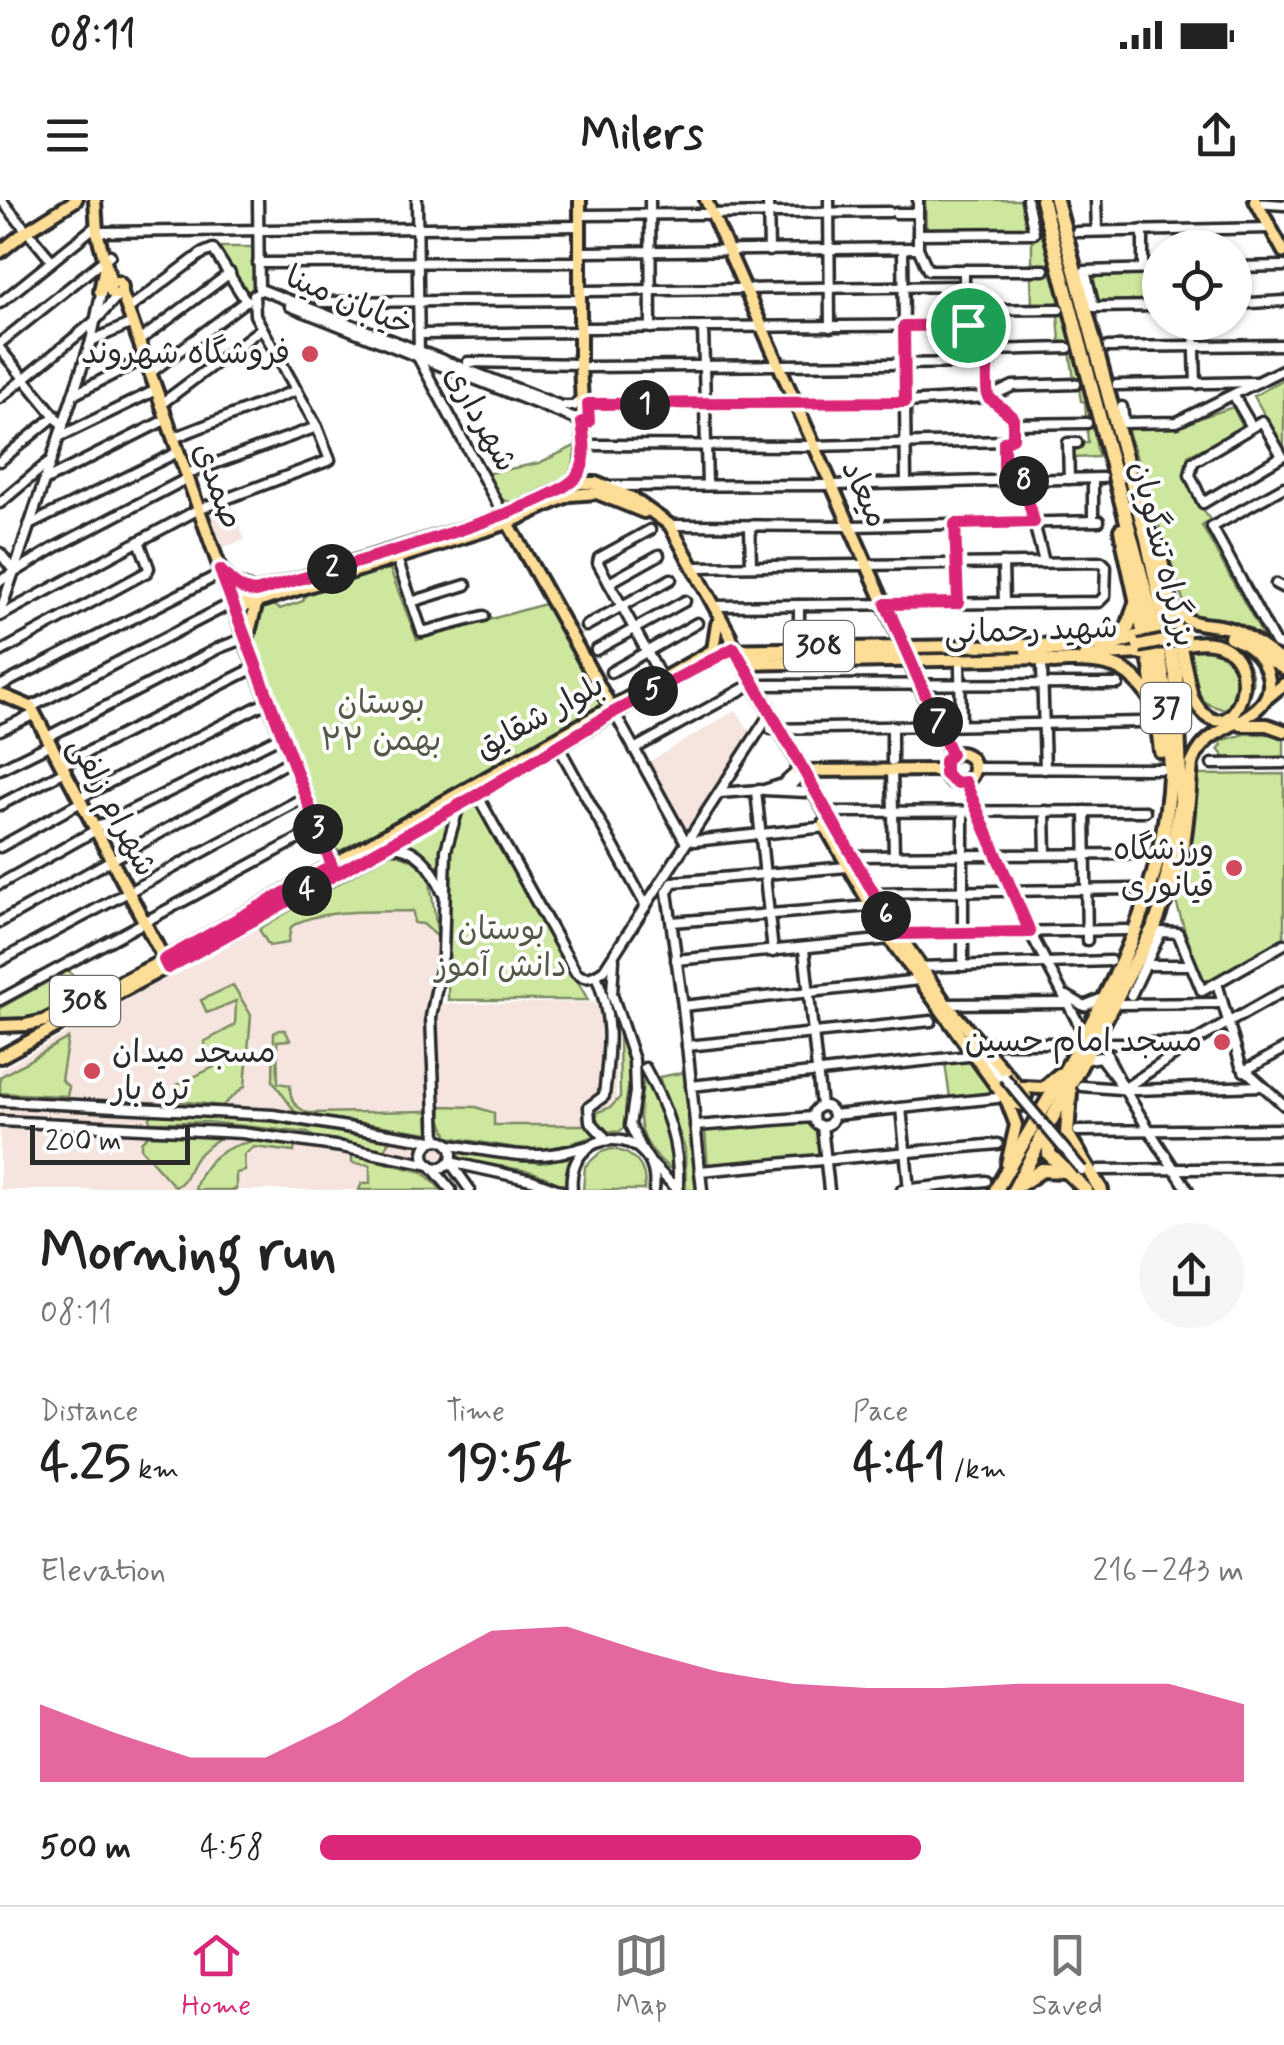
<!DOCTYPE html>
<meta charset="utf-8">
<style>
body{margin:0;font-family:Mynerve,"Playpen Sans Arabic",sans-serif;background:#f6f6f6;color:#222;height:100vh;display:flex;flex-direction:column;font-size:38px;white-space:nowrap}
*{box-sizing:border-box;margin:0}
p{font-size:32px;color:#767676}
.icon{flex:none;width:55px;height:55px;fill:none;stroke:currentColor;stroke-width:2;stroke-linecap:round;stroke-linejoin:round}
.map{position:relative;height:990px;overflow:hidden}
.details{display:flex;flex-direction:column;background:#fff;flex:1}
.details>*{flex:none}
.tools{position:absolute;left:1142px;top:30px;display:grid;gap:20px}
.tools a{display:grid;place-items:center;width:110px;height:110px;border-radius:50%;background:#fff;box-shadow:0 2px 8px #0004;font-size:50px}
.scale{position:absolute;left:30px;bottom:25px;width:160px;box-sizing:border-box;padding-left:10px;border:5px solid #2b2b2b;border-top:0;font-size:28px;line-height:35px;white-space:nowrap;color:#2b2b2b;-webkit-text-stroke:8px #fff;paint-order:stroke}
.pin{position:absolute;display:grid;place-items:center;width:85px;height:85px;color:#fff;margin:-42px;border:5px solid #fff;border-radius:50%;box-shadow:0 2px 10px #0007}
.km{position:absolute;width:50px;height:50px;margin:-25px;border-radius:50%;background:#222;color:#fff;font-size:28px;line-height:50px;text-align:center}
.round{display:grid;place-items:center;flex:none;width:105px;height:105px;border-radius:52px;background:#f6f6f6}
.overview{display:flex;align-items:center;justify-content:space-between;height:170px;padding:0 40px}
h1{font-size:55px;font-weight:700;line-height:75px}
.metrics{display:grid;grid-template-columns:repeat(3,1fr);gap:15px;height:170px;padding:10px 40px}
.metrics div{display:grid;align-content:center}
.metrics b{font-size:50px;font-weight:700}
.metrics small{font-size:28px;font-weight:400}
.metrics p{font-size:28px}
.chart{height:280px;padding:20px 40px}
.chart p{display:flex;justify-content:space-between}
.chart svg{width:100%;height:180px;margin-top:10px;fill:#db2777;opacity:.7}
ul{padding:0 40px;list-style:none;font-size:32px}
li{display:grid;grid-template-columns:160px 120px 1fr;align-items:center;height:75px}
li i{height:25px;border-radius:12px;background:#db2777}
.status{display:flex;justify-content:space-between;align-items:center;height:70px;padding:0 50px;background:#fff;direction:ltr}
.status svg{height:28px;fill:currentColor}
header{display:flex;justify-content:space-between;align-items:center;height:130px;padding:0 40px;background:#fff;font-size:45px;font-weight:700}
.tabs{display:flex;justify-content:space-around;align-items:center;height:140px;border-top:2px solid #e0e0e0;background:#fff;font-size:28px;color:#767676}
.tabs a{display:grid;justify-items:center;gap:5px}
.tabs .active{color:#db2777}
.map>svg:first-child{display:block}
.built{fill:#f5e5de}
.green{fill:#cde89e;stroke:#7c8a64;stroke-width:2.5}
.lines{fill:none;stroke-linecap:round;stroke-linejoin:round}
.minor-casing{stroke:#2b2b2b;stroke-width:15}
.major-casing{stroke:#2b2b2b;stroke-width:18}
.highway-casing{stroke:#2b2b2b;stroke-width:20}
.minor{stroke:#fff;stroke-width:8}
.major{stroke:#fedd96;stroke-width:10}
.highway{stroke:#fedd96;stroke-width:12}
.minor-bridge-casing{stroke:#2b2b2b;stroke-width:15;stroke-linecap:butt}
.major-bridge-casing{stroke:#2b2b2b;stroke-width:18;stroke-linecap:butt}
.minor-bridge{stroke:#fff;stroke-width:8}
.major-bridge{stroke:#fedd96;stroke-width:10}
.route-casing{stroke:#fff;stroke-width:20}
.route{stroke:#db2777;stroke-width:12}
.poi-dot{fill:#d1495b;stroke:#fff;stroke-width:4}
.labels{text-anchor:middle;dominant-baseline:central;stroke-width:8;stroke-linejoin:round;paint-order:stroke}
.shield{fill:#fff;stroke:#6b6b6b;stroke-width:2.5}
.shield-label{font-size:30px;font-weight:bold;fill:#2b2b2b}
.street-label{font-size:32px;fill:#2b2b2b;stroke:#fff}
.poi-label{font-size:32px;fill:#2b2b2b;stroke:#fff;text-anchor:end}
.park-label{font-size:32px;fill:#545a48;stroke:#fff}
</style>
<div class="status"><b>08:11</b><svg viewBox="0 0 49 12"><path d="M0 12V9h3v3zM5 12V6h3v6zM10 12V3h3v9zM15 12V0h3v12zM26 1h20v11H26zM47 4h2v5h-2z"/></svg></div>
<header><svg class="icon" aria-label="menu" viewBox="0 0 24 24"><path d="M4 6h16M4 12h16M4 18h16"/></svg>Milers<svg class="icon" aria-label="share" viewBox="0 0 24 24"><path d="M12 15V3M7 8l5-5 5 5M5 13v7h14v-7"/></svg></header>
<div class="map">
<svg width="1284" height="990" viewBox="0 0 1284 990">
<rect width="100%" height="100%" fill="#fff"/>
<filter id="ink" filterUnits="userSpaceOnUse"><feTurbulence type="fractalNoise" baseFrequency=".01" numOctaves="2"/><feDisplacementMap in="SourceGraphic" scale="20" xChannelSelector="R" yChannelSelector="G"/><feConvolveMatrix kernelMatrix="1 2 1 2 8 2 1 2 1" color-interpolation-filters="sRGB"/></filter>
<g filter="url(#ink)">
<g class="built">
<path d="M231 302 245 340 221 348 207 311Z"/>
<path d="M736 510 751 533 687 628 682 627 647 563Z"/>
<path d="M423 668 436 736 435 804 603 802 617 834 616 901 605 930 543 947 475 941 447 990H0V870L354 673Z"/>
</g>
<g class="green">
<path d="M925 0H1022L1029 28H926Z"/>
<path d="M1029 0H1035L1094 232 1098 257 1072 258 1071 245 1088 242 1085 202 1081 201 1078 182 1074 180 1069 143 1060 141 1057 103 1032 104 1031 76 1050 75 1048 64 1032 66V36L1038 34Z"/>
<path d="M218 47H255L256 88 247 97Z"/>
<path d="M1160 73V101L1097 102 1091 75Z"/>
<path d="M1284 179V250L1254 196Z"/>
<path d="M1233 207 1243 228 1188 256C1179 279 1198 300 1210 320L1202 326 1263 436 1220 418 1196 417 1187 412 1127 228 1172 227Z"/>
<path d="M581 243C576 286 555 288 520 305L500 299 485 274 539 263Z"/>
<path d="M388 364 417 440 548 403 604 505 342 650H334L250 437C254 419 255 410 273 405L280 409 303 401 307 390Z"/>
<path d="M1188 448C1200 448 1219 445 1230 449 1272 464 1251 536 1199 498Z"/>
<path d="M1245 534H1271L1284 538V558L1227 561 1218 549 1222 545 1220 541Z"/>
<path d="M1284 574V739L1202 786 1176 702 1191 635V588L1198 575Z"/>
<path d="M477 601 588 800H448L450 656 463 609Z"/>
<path d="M452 615 441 650 440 681 432 662 401 643Z"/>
<path d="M395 653 411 659 429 674 438 737 423 724 414 723 413 711C380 712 317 708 291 727L288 743 269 746 259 729 384 655Z"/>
<path d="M69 770 81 791 79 801C53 814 30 823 0 819V808Z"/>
<path d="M233 785 251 815 245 886 222 906 179 901 177 885 214 867 204 842 235 825 236 801 207 813 201 800Z"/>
<path d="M279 830H285L290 840 277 841 278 883 290 885C290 901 294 906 308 913L428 911 429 933 296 913 273 881 274 833Z"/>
<path d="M619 835C645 860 620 896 626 926L619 932 607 931 595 922 598 912 611 907 620 897Z"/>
<path d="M68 838 61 880 69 887 67 896 0 893V877Z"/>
<path d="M972 860 996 892 950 898 945 863Z"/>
<path d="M686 872 698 990H686L685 949 659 877Z"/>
<path d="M645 874C654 897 679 946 672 970 634 941 637 917 645 874Z"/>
<path d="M442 906 476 907 494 913V925H590L599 935 541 952 448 937 441 918Z"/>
<path d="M155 913 274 922 387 940 389 943 385 949H378L315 938 308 933 207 922H150V917Z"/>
<path d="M806 921 816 931 819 957 708 967 705 930Z"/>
<path d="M148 935 223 936C213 942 203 949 195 959 187 970 187 982 175 987L141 949V942Z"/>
<path d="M261 941 295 946 294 952 254 947 244 955 245 971 236 973V990H195C203 958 230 942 261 941Z"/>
<path d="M611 949C634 952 648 967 644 990H583L585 966 601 952Z"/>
<path d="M463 951 541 963 574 955 568 963 565 986 533 972 460 959 457 952Z"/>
<path d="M352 955 423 972 442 990H359L362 983H370V965L352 963Z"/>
</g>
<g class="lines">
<defs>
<g id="minor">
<path d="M258 0 259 89"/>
<path d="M417 0 419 159 504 316"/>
<path d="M650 0 651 128"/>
<path d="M768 0 769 51"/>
<path d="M829 0 830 127"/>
<path d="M918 0V48L928 70H1044"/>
<path d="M1096 0 1097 31"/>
<path d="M2 1 52 61"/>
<path d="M1256 3 1284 5"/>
<path d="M896 13H918"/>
<path d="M586 15 889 12"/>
<path d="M1143 30V69"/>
<path d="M102 32 580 26"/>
<path d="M1077 32 1270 28"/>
<path d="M918 34 1034 33 1027 0"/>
<path d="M903 49 906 281"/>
<path d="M586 52 918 48"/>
<path d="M258 63 580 62"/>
<path d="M1235 67 1284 66"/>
<path d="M1160 69 1085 71 1094 107 1160 106"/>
<path d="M964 70V103L969 110 968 125C999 162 982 155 989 197L1013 217V238L1005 241V280"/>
<path d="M259 91 260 89 561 206H574L580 199"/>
<path d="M586 91 963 86"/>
<path d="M321 102 580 100"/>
<path d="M0 103 97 25"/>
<path d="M1235 104 1284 101"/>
<path d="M290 106 583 222"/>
<path d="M128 109 201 54 213 49 246 101"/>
<path d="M969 110 1059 109"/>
<path d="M1194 122 1196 184"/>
<path d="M703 127 707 285"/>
<path d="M587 128 968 125"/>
<path d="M420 134 580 132"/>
<path d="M91 141 132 123"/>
<path d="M139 141 230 73"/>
<path d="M0 143 110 55"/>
<path d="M1108 147 1284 145"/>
<path d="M0 149 63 226"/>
<path d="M989 150 1068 148"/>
<path d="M468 162 580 164"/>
<path d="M587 167 990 163"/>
<path d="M150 173 247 100"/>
<path d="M1117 185 1258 182"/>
<path d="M73 195 145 158"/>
<path d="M1234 196 1252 227 1262 221 1282 256 1203 303 1190 275 1193 262 1252 227"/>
<path d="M0 198 96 120 117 96"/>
<path d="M161 204 262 128"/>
<path d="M589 205 905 202 989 197 1013 186 1076 184"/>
<path d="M1122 207 1124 223 1177 222 1284 169"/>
<path d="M1013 224 1087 223"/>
<path d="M59 237 156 190"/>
<path d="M173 238 297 190"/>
<path d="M590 245 814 246 1005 241"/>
<path d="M0 261 55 216"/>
<path d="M186 274 317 227"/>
<path d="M1069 279 1068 243H1077"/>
<path d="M1093 279V321"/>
<path d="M46 280 167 219"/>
<path d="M1023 280 1044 362"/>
<path d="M606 286 832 285 1102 278"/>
<path d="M1284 287 1212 327 1275 443 1284 447"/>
<path d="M0 303 50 261"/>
<path d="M955 324 958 403"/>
<path d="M29 325 178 252"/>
<path d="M670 325 851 326 1099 321"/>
<path d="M750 327 751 365"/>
<path d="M650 330 599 358 598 363 662 479"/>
<path d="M0 353 14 371"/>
<path d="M395 353 422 432 484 416"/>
<path d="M1003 363 1004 403"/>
<path d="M693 367 1102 362 1106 366 1105 396 1099 402 715 406"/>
<path d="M0 381 56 347 188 278"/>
<path d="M609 383 659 355"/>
<path d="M1276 384 1284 388"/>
<path d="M411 402 466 385"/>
<path d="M799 405V437"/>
<path d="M0 413 91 141 102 89"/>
<path d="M0 416 199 309 330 260 317 227 262 128 255 115 254 95"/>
<path d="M586 426 671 379"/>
<path d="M596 450 685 401"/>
<path d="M0 452 147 372 149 368 139 341"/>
<path d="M960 465 961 525"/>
<path d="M1042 467 1045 569"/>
<path d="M611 472 697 423"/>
<path d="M0 486 222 373"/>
<path d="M31 507 232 403"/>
<path d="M614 512 685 641"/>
<path d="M892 526V561"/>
<path d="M771 529 1142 522"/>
<path d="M0 530 35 514"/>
<path d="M47 537 219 448 245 438"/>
<path d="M559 547 646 706"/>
<path d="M634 549 750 485 1118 484"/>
<path d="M1212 564 1284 563"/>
<path d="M62 565 256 467"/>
<path d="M974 568 1162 569"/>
<path d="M0 569 51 544"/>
<path d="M892 570 894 655"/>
<path d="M796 572 783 584 764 590 806 592"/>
<path d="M965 582 1030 732 1084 834"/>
<path d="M787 590 799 577"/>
<path d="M756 591 773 752"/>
<path d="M719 593 760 590"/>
<path d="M477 595 576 773C586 781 594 777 604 770L766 520"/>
<path d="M79 598 269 501"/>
<path d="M0 605 65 571"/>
<path d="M1045 611 1046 654"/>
<path d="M1085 611 1087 740"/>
<path d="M826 612 1145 611"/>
<path d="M963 612V766"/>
<path d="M95 628 282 536"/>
<path d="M694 641 826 627"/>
<path d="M388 646C416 645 434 668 442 692"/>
<path d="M0 647 81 602"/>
<path d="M850 656 1137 654"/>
<path d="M0 684 96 630"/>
<path d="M871 693 1133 689"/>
<path d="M0 722 291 560"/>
<path d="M672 722 870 706"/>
<path d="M804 749 821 906"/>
<path d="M614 759 612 794 634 860 635 892 630 925 643 952"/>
<path d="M676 760 890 739 897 734 1126 730"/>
<path d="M0 761 305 597"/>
<path d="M1145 765H1190"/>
<path d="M919 767 1110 761"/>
<path d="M596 775C614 820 609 849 604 896L589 907 590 921 607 940"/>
<path d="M1217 783 1241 866 1284 905"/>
<path d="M1131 795 1161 732 1178 733 1202 791 1284 744"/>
<path d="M1067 796 1084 806 1103 798"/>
<path d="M0 800 317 629"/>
<path d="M947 804 1068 803"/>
<path d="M1122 804 1220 803"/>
<path d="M683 806 919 780"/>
<path d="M1101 834C1102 863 1169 960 1188 990"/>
<path d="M969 841 1002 879"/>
<path d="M979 843H1061"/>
<path d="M1110 843H1192"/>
<path d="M687 846 931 821"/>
<path d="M1087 859 1100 857 1119 882"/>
<path d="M645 868C667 908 680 943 678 989"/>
<path d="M1244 871 1284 849"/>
<path d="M691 886 968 856"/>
<path d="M1082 886 1133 890 1262 886"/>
<path d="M1125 888 1192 843 1284 791"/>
<path d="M0 901 273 915 432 941"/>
<circle cx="823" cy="916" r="10"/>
<path d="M901 908 909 990"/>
<path d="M833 915 997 898"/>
<path d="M0 921 242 933 342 947 430 965 451 990"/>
<path d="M695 926 813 917"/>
<path d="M822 926 829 990"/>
<path d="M1078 931 1284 929"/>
<circle cx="438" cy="954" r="14"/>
<path d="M436 940 431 817 443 755 446 650 459 605"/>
<path d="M450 945C504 953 534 963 588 946"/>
<path d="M450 962 532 980 559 990"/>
<path d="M450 962 470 990"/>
<path d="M653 965 678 990"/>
<path d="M1099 970 1284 968"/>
<path d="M700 971 998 944"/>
<path d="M572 990C565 922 662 925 654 990"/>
<path d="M702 990 683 806 667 692 673 682 847 667"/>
<path d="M902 990 986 981"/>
</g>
<g id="major">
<path d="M95 0 97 32 111 83"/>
<path d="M706 0 951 555"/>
<path d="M1255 0 1284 52"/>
<path d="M0 52 25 32 76 0"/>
<circle cx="116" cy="88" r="6"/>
<path d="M100 91 105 66"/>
<path d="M121 91 248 447 334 669"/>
<path d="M570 284 581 270 584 243 580 164V0"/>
<path d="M507 321 613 511"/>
<path d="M1147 328 1159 347 1192 497C1235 577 1284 425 1186 444"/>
<path d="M224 373 232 383 255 392"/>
<path d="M232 403 261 390 504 316 569 285 581 283H596L632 298 670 325 730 435 734 447 871 693 946 804 1026 896 1022 905 1007 901"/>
<path d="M235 409 508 323 570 295 597 293 644 312"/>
<path d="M1176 410C1190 428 1208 422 1228 428 1250 434 1265 452 1284 462"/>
<path d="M248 436 257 401"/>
<path d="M713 450 717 424"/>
<path d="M1026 451 1064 450"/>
<path d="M851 453 914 452"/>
<path d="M738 456 784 453"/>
<path d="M1084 456 1141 453"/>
<path d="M1264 457 1284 469"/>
<path d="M743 464 1042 458"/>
<path d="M686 473 728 450"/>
<path d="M0 494 31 507 166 763"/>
<path d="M1267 498 1284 484"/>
<path d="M1241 525H1267L1284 531"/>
<circle cx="959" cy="568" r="15"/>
<path d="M797 571 944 570"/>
<path d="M824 624 890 739 1007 901 1016 925 1007 964"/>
<path d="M1165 703C1187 662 1188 609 1192 563 1197 551 1204 541 1216 534 1239 519 1283 506 1265 467 1258 451 1246 444 1230 437"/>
<path d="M0 826 26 825 44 821 164 760 713 450 1087 444"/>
<path d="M0 857 337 675 636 500"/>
<path d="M1023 887 1043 888 1059 874"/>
</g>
<g id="highway">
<path d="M1121 330 1151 467 1161 551"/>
<path d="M1113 439 1128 427 1136 403"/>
<path d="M1087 444H1115L1136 437 1142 453"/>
<path d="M1037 459C1048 463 1057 462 1069 461 1111 460 1133 467 1155 506"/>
<path d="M1070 892 1067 934 1101 990"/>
<path d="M1068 939H1054L1049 945V954L1086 990"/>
<path d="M1021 984 1042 970 1064 971"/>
<path d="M996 990C1068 861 1156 741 1169 590 1175 529 1162 467 1150 409L1042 0"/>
<path d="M1014 990 1155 725 1161 708 1181 602 1176 475 1147 339 1056 0"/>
</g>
</defs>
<use href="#minor" class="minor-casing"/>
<use href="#major" class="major-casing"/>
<use href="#highway" class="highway-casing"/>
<use href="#minor" class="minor"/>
<use href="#major" class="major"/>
<use href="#highway" class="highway"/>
<defs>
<path id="minor-bridge" d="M1004 877 1082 970"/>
<path id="major-bridge" d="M1139 446 1185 437"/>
</defs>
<use href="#minor-bridge" class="minor-bridge-casing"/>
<use href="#major-bridge" class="major-bridge-casing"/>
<use href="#minor-bridge" class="minor-bridge"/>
<use href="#major-bridge" class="major-bridge"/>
</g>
</g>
<g class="lines" filter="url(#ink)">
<defs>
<path id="route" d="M968 125C1000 162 982 155 988 197L1013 217V238L1004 242V280H1023L1034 322 955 324 958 403 886 404 951 554 945 561V574L956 583 965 582 1030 732 897 734 734 448 614 512 477 595 168 768 164 760 332 666 220 370C231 381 240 391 256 392 310 375 555 310 578 275 588 260 584 239 582 222H589L588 204 905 202 904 126Z"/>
</defs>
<use href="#route" class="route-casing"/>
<use href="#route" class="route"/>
</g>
<g class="poi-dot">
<circle cx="310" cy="154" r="10"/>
<circle cx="1234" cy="668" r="10"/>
<circle cx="1222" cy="842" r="10"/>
<circle cx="92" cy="871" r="10"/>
</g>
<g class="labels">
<g class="shield">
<rect x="784" y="421" width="70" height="50" rx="8"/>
<rect x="1141" y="483" width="50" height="50" rx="8"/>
<rect x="50" y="776" width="70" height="50" rx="8"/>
</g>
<g class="shield-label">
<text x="819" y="446">308</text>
<text x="1166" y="508">37</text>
<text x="85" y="801">308</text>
</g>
<g class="street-label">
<text transform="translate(349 102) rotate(23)">خیابان مینا</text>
<text transform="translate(480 219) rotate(61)">شهرداری</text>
<text transform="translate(217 286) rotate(70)">صمدی</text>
<text transform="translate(864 294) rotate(65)">میعاد</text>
<text transform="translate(1162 354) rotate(76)">بزرگراه تندگویان</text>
<text transform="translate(1031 431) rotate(-2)">شهید رحمانی</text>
<text transform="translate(540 517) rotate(-29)">بلوار شقایق</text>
<text transform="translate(112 607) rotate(62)">شهرام زلفی</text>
</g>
<g class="poi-label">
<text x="290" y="154">فروشگاه شهروند</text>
<text x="1214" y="650">ورزشگاه<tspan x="1214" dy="37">قیانوری</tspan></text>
<text x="1202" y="842">مسجد امام حسین</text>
<text x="112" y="853" text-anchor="start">مسجد میدان<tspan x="112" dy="37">تره بار</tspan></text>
</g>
<g class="park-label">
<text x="381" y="504">بوستان<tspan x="381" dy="37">۲۲ بهمن</tspan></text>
<text x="501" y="730">بوستان<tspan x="501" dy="37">دانش آموز</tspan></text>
</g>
</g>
</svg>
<div class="tools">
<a><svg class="icon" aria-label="locate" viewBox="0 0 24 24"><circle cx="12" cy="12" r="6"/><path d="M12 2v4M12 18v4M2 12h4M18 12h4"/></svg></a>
</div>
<div class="scale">200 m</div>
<div class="pin" style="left:968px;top:125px;background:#1e9e55"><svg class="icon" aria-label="arrive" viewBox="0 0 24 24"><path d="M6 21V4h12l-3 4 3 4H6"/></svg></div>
<b class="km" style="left:645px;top:205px">1</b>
<b class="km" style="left:332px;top:369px">2</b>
<b class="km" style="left:318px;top:629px">3</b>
<b class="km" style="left:307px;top:691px">4</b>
<b class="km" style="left:653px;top:491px">5</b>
<b class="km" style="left:886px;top:716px">6</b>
<b class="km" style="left:938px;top:522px">7</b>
<b class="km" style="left:1024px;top:281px">8</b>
</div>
<section class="details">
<div class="overview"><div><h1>Morning run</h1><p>08:11</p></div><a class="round"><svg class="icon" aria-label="share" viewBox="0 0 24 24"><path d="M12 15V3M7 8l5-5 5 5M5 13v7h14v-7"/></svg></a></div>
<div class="metrics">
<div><p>Distance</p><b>4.25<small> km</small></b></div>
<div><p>Time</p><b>19:54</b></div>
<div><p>Pace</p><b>4:41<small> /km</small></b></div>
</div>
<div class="chart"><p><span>Elevation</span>216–243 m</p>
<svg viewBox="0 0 160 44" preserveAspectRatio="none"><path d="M0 44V25L10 32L20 38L30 38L40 29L50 17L60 7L70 6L80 12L90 17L100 20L110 21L120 21L130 20L140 20L150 20L160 25V44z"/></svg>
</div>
<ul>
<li><b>500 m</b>4:58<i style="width:65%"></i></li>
</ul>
</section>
<nav class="tabs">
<a class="active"><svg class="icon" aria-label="home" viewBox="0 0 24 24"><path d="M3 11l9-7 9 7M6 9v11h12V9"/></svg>Home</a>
<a><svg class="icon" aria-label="map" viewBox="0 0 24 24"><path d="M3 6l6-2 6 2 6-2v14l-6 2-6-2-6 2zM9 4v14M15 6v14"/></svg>Map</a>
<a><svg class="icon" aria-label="saved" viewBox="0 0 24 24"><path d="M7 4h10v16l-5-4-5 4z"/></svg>Saved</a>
</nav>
